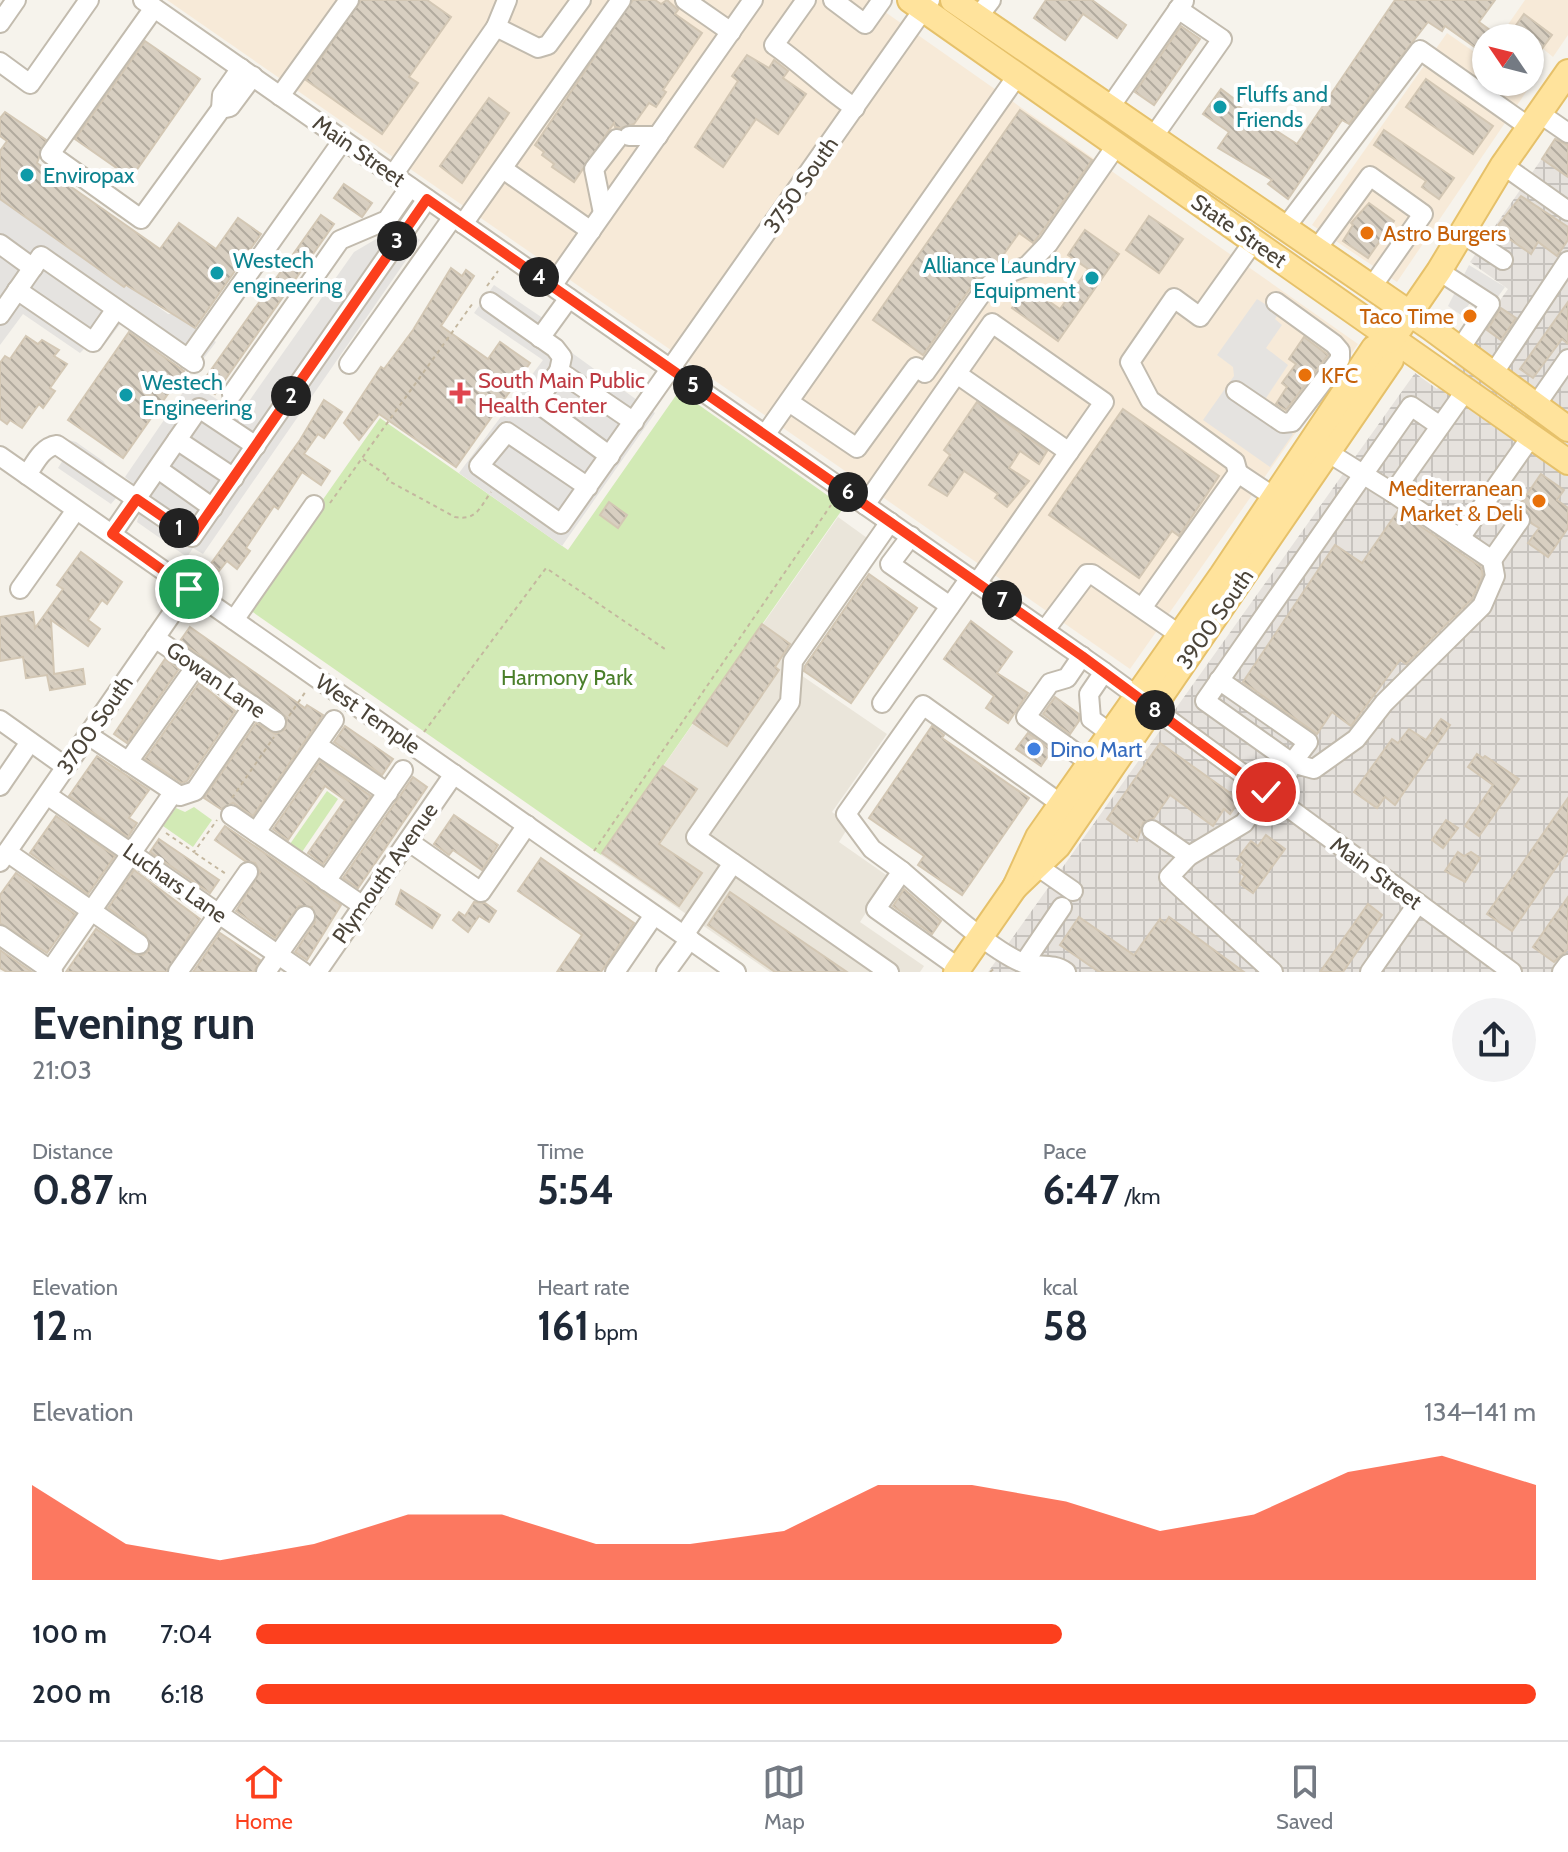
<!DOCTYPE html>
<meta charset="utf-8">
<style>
body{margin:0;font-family:Cabin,sans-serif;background:#f2f2f3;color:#1f2937;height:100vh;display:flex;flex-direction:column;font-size:30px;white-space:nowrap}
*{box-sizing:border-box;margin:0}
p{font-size:26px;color:#747a83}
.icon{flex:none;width:44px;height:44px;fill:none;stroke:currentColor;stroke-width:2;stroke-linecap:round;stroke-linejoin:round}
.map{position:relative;height:972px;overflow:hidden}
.details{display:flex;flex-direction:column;background:#fff;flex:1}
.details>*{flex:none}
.needle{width:52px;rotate:305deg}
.controls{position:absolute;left:1472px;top:24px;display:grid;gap:16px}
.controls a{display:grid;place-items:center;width:72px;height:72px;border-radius:50%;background:#fff;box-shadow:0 2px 6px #0004;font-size:40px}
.pin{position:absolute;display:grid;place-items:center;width:68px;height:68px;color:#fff;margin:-34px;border:4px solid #fff;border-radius:50%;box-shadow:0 2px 8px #0007}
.km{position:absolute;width:40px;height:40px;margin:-20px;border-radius:50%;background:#222;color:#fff;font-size:22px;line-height:40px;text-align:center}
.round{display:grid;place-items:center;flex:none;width:84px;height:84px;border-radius:42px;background:#f2f2f3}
.overview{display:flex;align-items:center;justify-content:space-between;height:136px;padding:0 32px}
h1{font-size:44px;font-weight:700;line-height:60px}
.metrics{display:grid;grid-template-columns:repeat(3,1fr);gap:12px;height:136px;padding:8px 32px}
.metrics div{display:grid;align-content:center}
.metrics b{font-size:40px;font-weight:700}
.metrics small{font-size:22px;font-weight:400}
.metrics p{font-size:22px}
.chart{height:224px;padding:16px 32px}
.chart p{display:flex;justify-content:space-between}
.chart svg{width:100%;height:144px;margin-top:8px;fill:#fc3f1d;opacity:.7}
ul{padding:0 32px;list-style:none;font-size:26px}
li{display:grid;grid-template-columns:128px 96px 1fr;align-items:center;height:60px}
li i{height:20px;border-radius:10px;background:#fc3f1d}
.dock{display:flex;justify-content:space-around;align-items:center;height:112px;border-top:2px solid #e0e1e3;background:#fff;font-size:22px;color:#747a83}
.dock a{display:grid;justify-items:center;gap:4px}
.dock .selected{color:#fc3f1d}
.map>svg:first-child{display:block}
.residential{fill:#eae5da}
.commercial{fill:#f7ead8}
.industrial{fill:url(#industrial-grid)}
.green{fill:#d2eab5}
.parking{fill:#e5e3e0}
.building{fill:url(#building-back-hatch);stroke:#d3c7b4;stroke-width:2}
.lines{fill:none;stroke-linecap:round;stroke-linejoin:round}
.minor-casing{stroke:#c2bbae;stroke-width:22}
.major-casing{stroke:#e6c16a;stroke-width:28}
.path{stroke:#c4b79f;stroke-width:2;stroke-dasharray:4 4;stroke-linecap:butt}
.minor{stroke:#fff;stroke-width:18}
.major{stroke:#ffe39c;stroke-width:24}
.route-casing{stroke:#fff;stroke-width:16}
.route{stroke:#fc3f1d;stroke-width:10}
.culture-dot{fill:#0f9aa8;stroke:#fff;stroke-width:3}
.food-dot{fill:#e8710a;stroke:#fff;stroke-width:3}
.health-dot{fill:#e0444e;stroke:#fff;stroke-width:3}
.shop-dot{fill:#3f7fe0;stroke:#fff;stroke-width:3}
.labels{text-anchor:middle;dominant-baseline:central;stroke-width:8;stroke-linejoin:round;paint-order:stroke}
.culture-label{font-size:22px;fill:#0d838f;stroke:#fff;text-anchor:start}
.street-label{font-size:22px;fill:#4b4439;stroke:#fff}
.food-label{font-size:22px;fill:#c56008;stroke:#fff;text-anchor:start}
.health-label{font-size:22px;fill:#be3a42;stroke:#fff;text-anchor:start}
.park-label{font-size:22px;fill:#4a7f2a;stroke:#fff}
.shop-label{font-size:22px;fill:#366cbe;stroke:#fff;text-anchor:start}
</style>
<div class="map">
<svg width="1568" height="972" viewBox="0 0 1568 972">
<defs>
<pattern id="industrial-grid" width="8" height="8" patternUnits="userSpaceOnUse" patternTransform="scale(2)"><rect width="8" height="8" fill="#e6e2dd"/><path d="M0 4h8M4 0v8" fill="none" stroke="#c7c3be"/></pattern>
<pattern id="building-back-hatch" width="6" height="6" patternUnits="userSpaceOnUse" patternTransform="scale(2)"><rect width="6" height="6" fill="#d8cfc1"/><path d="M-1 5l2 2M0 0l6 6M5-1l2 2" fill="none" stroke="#b1aa9e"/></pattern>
</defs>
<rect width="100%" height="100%" fill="#f6f3ec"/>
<path class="residential" d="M838 517 881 548 795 671 887 734 832 812 849 826 839 842 889 877 860 922 924 966 920 972H770L601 855Z"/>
<g class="commercial">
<path d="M167 0H868L1358 344 1130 669Z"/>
<path d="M1525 0H1568V35L1553 57 1530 38 1507 26Z"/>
<path d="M1447 33 1486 60V82H1519L1528 89 1397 282 1312 225Z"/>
</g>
<path class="industrial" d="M1568 121V972H988L1415 373 1437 389 1508 289 1470 262Z"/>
<g class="green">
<path d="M679 391 844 507 601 855 247 608 380 418 568 550Z"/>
<path d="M327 791 338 799 302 852 290 844Z"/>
<path d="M194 807 212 820 193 847 163 826 176 808 185 812Z"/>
</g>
<g class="parking">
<path d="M0 199 124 287H130L168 314H175L216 342 194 371 121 323 99 352 88 345 80 353 23 314 0 345Z"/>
<path d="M400 225 420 240 203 554 193 548 187 557 137 522 140 511 117 497 111 504 58 468 63 460 57 453 32 457 49 435 76 442 103 461 117 479 132 489 135 485 125 477 190 382 240 414 354 252Z"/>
<path d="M1469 265 1505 287 1486 313 1470 303 1461 315 1448 306Z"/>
<path d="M494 285 556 327 550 337 655 413 562 546 459 473 543 360 474 313Z"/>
<path d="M1257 299 1279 313 1275 319 1282 325 1266 348 1288 365 1258 410 1293 434 1270 467 1203 420 1234 376 1233 367 1217 355Z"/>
</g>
<g class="building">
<path d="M361 0H427L451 17 409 77 418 83 382 134 306 80Z"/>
<path d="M633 0H655L661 4 667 0 678 10 675 14 702 33 663 90 666 92 656 107 649 103 634 124 621 128 615 127 614 123 574 182 552 167 554 164 542 155 544 152 535 145Z"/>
<path d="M1046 0H1092L1126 25 1117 38 1083 14 1065 40 1034 18Z"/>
<path d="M1395 0H1495L1479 22 1501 38H1486V55L1445 26 1442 31 1428 22 1349 124 1342 120 1288 199 1268 184 1272 180 1218 148 1229 132 1203 114 1221 89 1237 101 1235 104 1297 144Z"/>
<path d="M1524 14 1552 35 1530 65V38H1507Z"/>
<path d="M1181 26 1200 39 1154 105 1135 92Z"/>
<path d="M145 41 200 79 131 178 75 139Z"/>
<path d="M747 55 769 68 774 60 788 71 783 78 806 94 778 134 756 119 723 167 695 147 738 81 732 76Z"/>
<path d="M1426 79 1493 126 1473 154 1406 107Z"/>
<path d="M489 98 509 113 462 183 440 166Z"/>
<path d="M1020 110 1092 160 1039 236 1033 243 1019 233 996 265 974 283 923 355 873 320Z"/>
<path d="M5 112 46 140 37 163 160 249 179 223 216 249 238 218 261 234 195 328 126 285 124 287 0 199V151L7 141 0 136V118Z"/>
<path d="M1384 130 1454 178 1439 199 1422 187 1426 181 1374 145Z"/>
<path d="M1555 139 1568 145V177L1542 159Z"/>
<path d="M344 184 372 203 362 217 334 198Z"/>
<path d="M1521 196 1568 227V240L1557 256 1538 242 1531 254 1495 229Z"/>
<path d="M1369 203 1394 221 1368 258 1343 241 1353 225 1351 223Z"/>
<path d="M321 215 334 224 215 394 201 384Z"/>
<path d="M1149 216 1183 239 1159 273 1126 250Z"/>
<path d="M1085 230 1119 254 1058 341 1012 308 1027 286 1060 309 1088 269 1068 255Z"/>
<path d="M451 268 462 276 466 270 474 276 441 326 488 359 500 342 530 363 456 467 379 414 359 440 344 423 381 367 384 369 413 330Z"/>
<path d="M1568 302V344L1562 339 1533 378 1520 369Z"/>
<path d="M1501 308 1516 318 1501 340 1487 330Z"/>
<path d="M129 332 184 371 123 458 68 420Z"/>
<path d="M26 336 38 344 42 340 59 350 54 356 67 364 50 388 55 391 43 408 39 404 22 428 10 420 7 424 0 419V363L5 356 10 359Z"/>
<path d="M1304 337 1328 355 1286 410 1276 404 1287 387 1282 383 1296 364 1289 359Z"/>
<path d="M324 400 342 412 324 438 318 434 304 454 330 471 321 485 302 472 278 509 274 506 246 548 250 551 237 569 227 561 219 571 210 565 300 440Z"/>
<path d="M977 402 1047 451 1039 464 1020 451 1009 468 1029 481 1007 507 995 498 998 494 964 471 947 496 929 485 950 455 944 450Z"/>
<path d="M1123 409 1219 476 1179 536 1172 531 1139 578 1049 515Z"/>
<path d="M1541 474 1564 490 1557 500 1568 508V528L1548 557 1528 543 1539 528 1531 523 1527 511 1517 509Z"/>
<path d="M609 502 627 515 618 528 600 515Z"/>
<path d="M1398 511 1481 567 1483 575 1472 599 1406 664 1400 660 1351 726 1332 712 1317 734 1243 682 1335 545 1362 563Z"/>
<path d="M81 552 122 582 107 604 102 600 88 620 100 629 88 646 51 620 54 674 83 669 85 684 50 690 47 675 26 678 23 657 0 661V617L33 612 35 628 63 589 57 585Z"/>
<path d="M869 574 917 608 851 703 804 671 805 666Z"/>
<path d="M971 621 1012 652 997 673 1028 693 1008 723 986 708 994 696 944 659Z"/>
<path d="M762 624 790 644 775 667 779 670 727 746 693 723Z"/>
<path d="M190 627 305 708 307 705 323 715 253 816 233 803 221 809 204 798 256 723 276 734 285 729 287 718 180 641Z"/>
<path d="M165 659 179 669 127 743 114 734Z"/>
<path d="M199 683 235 711 187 781 182 783 145 759Z"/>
<path d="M1055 697 1079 714V721L1070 734 1043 714Z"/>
<path d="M1441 719 1450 725 1395 805 1385 797 1377 808 1354 792 1392 739 1398 743 1409 729 1426 740Z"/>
<path d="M345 726 393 759 382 775 334 742Z"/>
<path d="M932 726 944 735 942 738 1029 798 962 895 918 865 924 856 869 818Z"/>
<path d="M1028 733 1052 750 1041 766 1016 749Z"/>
<path d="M1160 743 1240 800 1230 814 1224 809 1213 826 1170 795 1154 818 1143 823 1137 841 1107 819Z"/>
<path d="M1477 754 1483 758 1485 756 1519 779 1479 836 1465 826 1493 785 1468 767Z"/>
<path d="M97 756 149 790 129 818 137 823 128 837 69 796Z"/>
<path d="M320 761 371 796 323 864 308 853 345 800 325 786 288 840 273 829Z"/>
<path d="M663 766 697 789 659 844 702 873 679 906 602 853Z"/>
<path d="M413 777 427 787 358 888 343 878Z"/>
<path d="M1568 798V850L1512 931 1487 914Z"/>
<path d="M454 815 498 845 482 870 453 850 449 855 434 844Z"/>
<path d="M56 816 115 856 88 894 30 853Z"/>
<path d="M1446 820 1458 828 1443 848 1432 840Z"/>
<path d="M225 826 341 905 307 960 295 952 315 922 312 907 299 906 275 938 236 911 260 872 255 863 245 861 215 840Z"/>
<path d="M1266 835 1285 849 1253 893 1240 884 1245 876 1239 872 1244 864 1237 859 1251 841 1258 846Z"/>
<path d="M159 839 219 880 210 893 150 852Z"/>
<path d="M1458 852 1464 856 1471 852 1480 858 1465 882 1445 871Z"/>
<path d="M541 858 634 923 601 972H557L582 935 518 891Z"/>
<path d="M134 870 200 919 166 972H66L96 929 133 954 143 955 149 950 146 935 108 908Z"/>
<path d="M16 873 75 914 47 953 0 923V895Z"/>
<path d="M904 889 941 921 932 934 893 906Z"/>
<path d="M401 890 440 915 432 928 396 904Z"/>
<path d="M730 892 847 972H775L708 925Z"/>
<path d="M1568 897V949L1554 962 1533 947Z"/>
<path d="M474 902 485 903 496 911 489 922 479 916 468 932 453 920 459 912 465 916Z"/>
<path d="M1368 904 1382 915 1343 972H1320Z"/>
<path d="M1079 917 1134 955 1160 919 1165 923 1169 917 1244 972H1099L1060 945Z"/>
<path d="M220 933 260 960 254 972H193Z"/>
<path d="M0 950 32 972H7L0 968Z"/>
</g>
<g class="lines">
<defs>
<g id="minor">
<path d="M143 0 1104 672 1512 972"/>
<path d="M685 0 731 32"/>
<path d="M806 0 774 45C803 65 826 89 855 108"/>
<path d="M833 0 865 24 882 0"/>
<path d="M154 8 50 154 141 219 221 109 230 107 253 76"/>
<path d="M978 17 991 0"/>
<path d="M0 23 16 0"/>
<path d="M496 27 507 0"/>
<path d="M0 62 30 84 89 0"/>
<path d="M280 96 349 0"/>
<path d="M1110 107 1184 1"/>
<path d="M221 109 222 95 241 68"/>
<path d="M1539 113 1568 133"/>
<path d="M629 136H658"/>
<path d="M1153 137 1222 39 1178 9"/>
<path d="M1503 165 1568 211"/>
<path d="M503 169 591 231"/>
<path d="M393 175 496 27 538 48 548 45 581 0"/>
<path d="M603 213 594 169 617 139"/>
<path d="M463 224 621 0"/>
<path d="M1285 228 1420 50 1529 127"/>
<path d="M1462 233 1503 260"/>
<path d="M0 244 33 268"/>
<path d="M1316 250 1370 176 1423 214 1371 288"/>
<path d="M1439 271 1490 304 1460 349"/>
<path d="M552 286 753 0"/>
<path d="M17 290 93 342 116 309"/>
<path d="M490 302 555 348 562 357 559 371 634 422"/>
<path d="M0 315 41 256 194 363"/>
<path d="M540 338 569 298"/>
<path d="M188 359 343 140"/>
<path d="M349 364 453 217"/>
<path d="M559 371 536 402 610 456"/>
<path d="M957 374 1069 452"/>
<path d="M1493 374 1568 261"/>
<path d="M1236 391 1283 423 1292 422 1340 359V351L1334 344 1276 302"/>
<path d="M232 394 340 240 387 220 410 187"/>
<path d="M789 402 857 448 916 367 925 373 984 290 998 277 1027 266 1048 244 1116 146"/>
<path d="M1536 405 1568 359"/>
<path d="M1440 426 1411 406 1205 701 1292 763 1314 769 1356 739 1384 703 1482 606 1495 576 1492 560"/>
<path d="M765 435 1017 76"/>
<path d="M177 440 234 478"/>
<path d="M1329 453 1393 493 1466 390"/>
<path d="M0 456 736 972"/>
<path d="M158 469 213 508"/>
<path d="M1238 473 1235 462 1150 400 1130 362 1174 298 1200 317 1254 241"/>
<path d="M27 475C35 463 42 447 57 445L192 537 427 199"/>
<path d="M588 487 507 432 479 466 561 524 930 0"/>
<path d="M1393 493 1492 560 1520 520"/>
<path d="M865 505 992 323 1104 402 977 583"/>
<path d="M112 534 199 408 256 446"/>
<path d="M911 536 890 564 950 606"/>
<path d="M1460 538 1531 437"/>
<path d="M20 589 76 510"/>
<path d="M1142 608 1238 473 1274 497"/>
<path d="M234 620 314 505"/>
<path d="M1045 630 1087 574H1092L1180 635"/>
<path d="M155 638 276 722"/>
<path d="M1082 656 1067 678 1050 683 1026 717 1090 763"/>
<path d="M1104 672 1089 694 1091 719 1110 733"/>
<path d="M1219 680 1308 742 1292 763 1277 800"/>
<path d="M882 703 970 578"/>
<path d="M0 720 66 767"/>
<path d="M88 735 180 796 195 791 253 706"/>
<path d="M317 745 388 793"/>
<path d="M128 762 196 666"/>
<path d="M0 786 30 742"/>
<path d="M1266 792 1244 823 1189 856 1169 877 1273 972"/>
<path d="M47 795 303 972"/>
<path d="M231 815 363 906"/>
<path d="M1152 830 1189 856"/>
<path d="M256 832 334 720"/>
<path d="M408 841 481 892 527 825"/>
<path d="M7 852 139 944"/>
<path d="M0 862 189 589"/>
<path d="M1037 866 1073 891"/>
<path d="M902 871C930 895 991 951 1023 963 1038 968 1052 962 1066 972"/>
<path d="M326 881 403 770"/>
<path d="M0 935 53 972"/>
<path d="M684 935 733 863"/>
<path d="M1024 963 1062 907"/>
<path d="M959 968 876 909 902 871 872 849 846 814 923 705 1061 804"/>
<path d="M49 972 173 793"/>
<path d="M178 972 248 872"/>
<path d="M266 972 305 916"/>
<path d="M317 972 454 774"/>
<path d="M615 972 654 915"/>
<path d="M666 972 690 939"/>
<path d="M889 972 696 837 790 702 793 661 890 522"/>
<path d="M1370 972 1418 903"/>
<path d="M1562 972 1568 964"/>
</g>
<g id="major">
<path d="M910 0 1568 462"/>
<path d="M953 0 1431 328 1568 429"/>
<path d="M1015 887 1058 846 1391 360 1393 338 1439 271 1503 165 1568 72"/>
<path d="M956 972 1015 887 1038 837 1222 575 1374 348 1393 338"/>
</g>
</defs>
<use href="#minor" class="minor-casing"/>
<use href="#major" class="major-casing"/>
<g class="path">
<path d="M487 286 498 271"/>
<path d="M363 459 389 477 387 480 455 517C477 521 480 507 491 492"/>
<path d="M330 503 473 303"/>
<path d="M289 716 306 691"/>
<path d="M424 732 546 568 665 649"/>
<path d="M232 798 274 737"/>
<path d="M166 833 194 852 217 820"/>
<path d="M594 851 831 505"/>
<path d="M195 853 226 874"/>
<path d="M990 972 995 968"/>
</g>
<use href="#minor" class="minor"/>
<use href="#major" class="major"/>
</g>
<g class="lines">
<defs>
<path id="route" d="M189 589 112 534 137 499 192 537 427 199 1082 656 1266 792"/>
</defs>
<use href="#route" class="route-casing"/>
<use href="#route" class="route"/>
</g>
<g class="culture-dot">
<circle cx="1220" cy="107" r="8"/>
<circle cx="27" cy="175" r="8"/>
<circle cx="217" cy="273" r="8"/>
<circle cx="1092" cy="278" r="8"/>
<circle cx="126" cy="395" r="8"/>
</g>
<g class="food-dot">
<circle cx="1367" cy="233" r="8"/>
<circle cx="1470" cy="316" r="8"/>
<circle cx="1305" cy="375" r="8"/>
<circle cx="1539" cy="501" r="8"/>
</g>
<path class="health-dot" d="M456 381h8v8h8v8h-8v8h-8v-8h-8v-8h8z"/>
<circle class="shop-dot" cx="1034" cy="749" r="8"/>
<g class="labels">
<g class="culture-label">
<text x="1236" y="94">Fluffs and<tspan x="1236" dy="25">Friends</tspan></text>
<text x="43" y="175">Enviropax</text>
<text x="233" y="260">Westech<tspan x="233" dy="25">engineering</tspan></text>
<text x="1076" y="265" text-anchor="end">Alliance Laundry<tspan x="1076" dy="25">Equipment</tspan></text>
<text x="142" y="382">Westech<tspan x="142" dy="25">Engineering</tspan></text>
</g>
<g class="street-label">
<text transform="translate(359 151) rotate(35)">Main Street</text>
<text transform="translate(801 185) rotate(-55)">3750 South</text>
<text transform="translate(1239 231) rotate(35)">State Street</text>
<text transform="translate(1215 619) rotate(-55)">3900 South</text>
<text transform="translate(216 680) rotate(35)">Gowan Lane</text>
<text transform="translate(368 714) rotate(35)">West Temple</text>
<text transform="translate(95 725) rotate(-55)">3700 South</text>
<text transform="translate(385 873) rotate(-55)">Plymouth Avenue</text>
<text transform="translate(1376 873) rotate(36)">Main Street</text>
<text transform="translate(175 883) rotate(35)">Luchars Lane</text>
</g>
<g class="food-label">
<text x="1383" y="233">Astro Burgers</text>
<text x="1454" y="316" text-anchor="end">Taco Time</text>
<text x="1321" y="375">KFC</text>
<text x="1523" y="488" text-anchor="end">Mediterranean<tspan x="1523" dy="25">Market &amp; Deli</tspan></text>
</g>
<g class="health-label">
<text x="478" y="380">South Main Public<tspan x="478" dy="25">Health Center</tspan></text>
</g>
<g class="park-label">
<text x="567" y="677">Harmony Park</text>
</g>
<g class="shop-label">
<text x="1050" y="749">Dino Mart</text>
</g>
</g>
</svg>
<div class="controls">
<a><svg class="needle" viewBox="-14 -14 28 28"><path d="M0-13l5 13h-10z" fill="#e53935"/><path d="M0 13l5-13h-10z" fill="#747a83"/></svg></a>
</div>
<div class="pin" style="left:189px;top:589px;background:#1e9e55"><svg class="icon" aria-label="arrive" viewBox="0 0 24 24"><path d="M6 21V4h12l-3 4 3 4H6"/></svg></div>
<div class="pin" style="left:1266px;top:792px;background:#d93025"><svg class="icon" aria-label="check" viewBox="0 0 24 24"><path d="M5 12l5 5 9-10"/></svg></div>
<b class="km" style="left:179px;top:528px">1</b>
<b class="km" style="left:291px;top:396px">2</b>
<b class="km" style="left:397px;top:241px">3</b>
<b class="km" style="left:539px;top:277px">4</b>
<b class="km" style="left:693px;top:385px">5</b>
<b class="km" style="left:848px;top:492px">6</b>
<b class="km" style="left:1002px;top:600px">7</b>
<b class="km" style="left:1155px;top:710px">8</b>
</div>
<section class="details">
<div class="overview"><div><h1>Evening run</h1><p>21:03</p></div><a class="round"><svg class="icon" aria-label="share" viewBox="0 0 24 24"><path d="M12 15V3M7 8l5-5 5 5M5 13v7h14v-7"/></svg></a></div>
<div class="metrics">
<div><p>Distance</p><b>0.87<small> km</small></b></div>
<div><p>Time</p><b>5:54</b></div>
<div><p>Pace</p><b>6:47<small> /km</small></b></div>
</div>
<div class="metrics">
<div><p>Elevation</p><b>12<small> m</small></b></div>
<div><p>Heart rate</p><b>161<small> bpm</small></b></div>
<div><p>kcal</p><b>58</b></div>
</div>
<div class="chart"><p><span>Elevation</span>134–141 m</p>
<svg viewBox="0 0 160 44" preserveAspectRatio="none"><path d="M0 44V15L10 33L20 38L30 33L40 24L50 24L60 33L70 33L80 29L90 15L100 15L110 20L120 29L130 24L140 11L150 6L160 15V44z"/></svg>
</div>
<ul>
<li><b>100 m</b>7:04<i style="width:63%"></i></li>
<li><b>200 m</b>6:18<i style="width:100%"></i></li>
</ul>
</section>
<nav class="dock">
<a class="selected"><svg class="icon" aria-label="home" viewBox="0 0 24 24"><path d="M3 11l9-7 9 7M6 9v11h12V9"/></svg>Home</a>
<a><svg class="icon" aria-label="map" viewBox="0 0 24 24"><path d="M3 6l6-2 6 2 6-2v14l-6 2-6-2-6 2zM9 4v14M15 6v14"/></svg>Map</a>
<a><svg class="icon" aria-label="saved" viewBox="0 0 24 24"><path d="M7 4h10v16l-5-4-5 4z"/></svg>Saved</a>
</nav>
